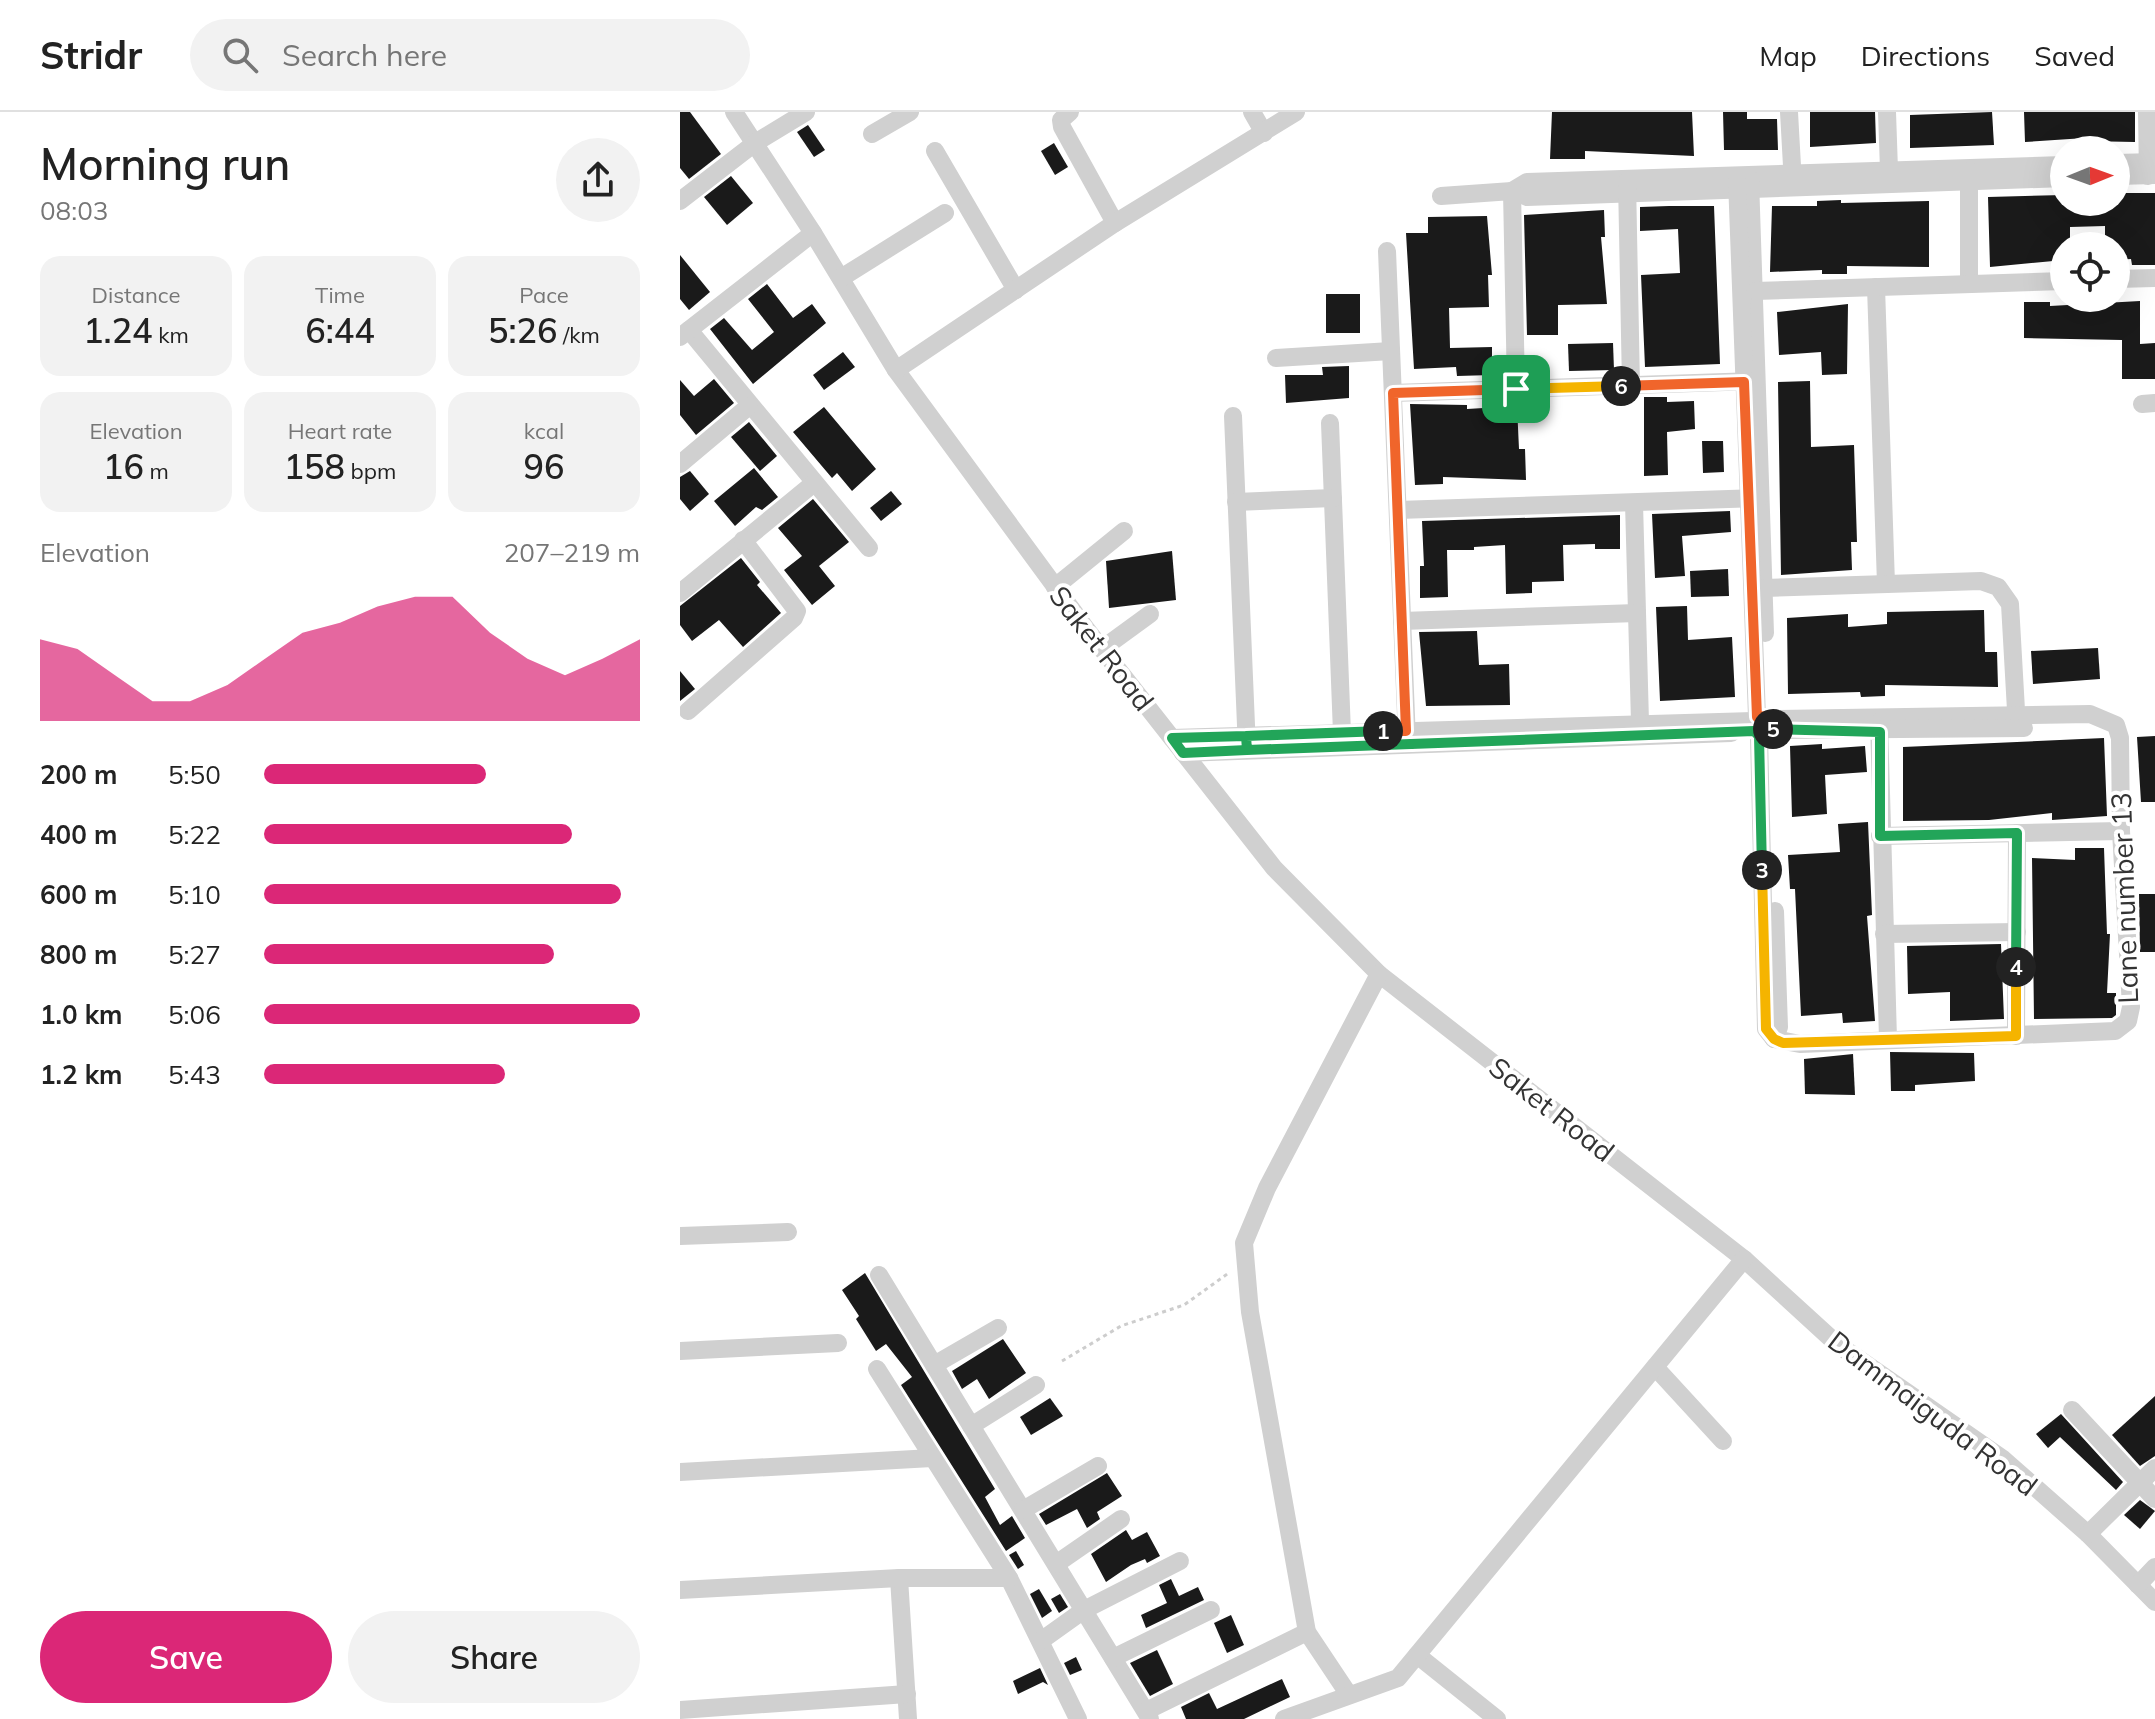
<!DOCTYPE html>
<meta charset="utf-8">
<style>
body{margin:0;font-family:Mulish,sans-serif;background:#f2f2f2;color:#222;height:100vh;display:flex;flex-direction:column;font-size:30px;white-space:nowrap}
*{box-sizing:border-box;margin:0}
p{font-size:26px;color:#767676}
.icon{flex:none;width:44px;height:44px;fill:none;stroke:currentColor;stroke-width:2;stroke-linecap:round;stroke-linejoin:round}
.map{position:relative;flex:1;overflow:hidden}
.details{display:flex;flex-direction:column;background:#fff;width:680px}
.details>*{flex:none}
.needle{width:52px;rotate:89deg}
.tools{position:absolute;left:1370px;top:24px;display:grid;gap:16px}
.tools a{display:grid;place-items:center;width:80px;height:80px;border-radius:50%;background:#fff;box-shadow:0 8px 32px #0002;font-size:40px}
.pin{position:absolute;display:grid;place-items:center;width:68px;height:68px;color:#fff;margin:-34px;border-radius:16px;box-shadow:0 4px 12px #0006}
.km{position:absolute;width:40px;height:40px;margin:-20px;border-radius:50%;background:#222;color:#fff;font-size:22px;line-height:40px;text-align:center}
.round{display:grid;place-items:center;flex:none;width:84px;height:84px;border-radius:42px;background:#f2f2f2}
.headline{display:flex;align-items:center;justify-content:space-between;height:136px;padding:0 40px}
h1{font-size:44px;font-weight:600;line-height:60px}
.figures{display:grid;grid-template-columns:repeat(3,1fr);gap:12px;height:136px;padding:8px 40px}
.figures div{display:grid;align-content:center;border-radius:20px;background:#f2f2f2;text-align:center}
.figures b{font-size:34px;font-weight:600}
.figures small{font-size:22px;font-weight:400}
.figures p{font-size:22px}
.chart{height:224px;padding:16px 40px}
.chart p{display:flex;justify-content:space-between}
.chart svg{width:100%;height:144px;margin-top:8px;fill:#db2777;opacity:.7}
.primary-button{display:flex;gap:16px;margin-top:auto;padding:16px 40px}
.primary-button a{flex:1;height:92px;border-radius:48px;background:#db2777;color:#fff;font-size:32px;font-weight:600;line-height:92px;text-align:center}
.primary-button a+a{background:#f2f2f2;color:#222}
ul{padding:0 40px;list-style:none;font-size:26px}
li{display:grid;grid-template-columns:128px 96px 1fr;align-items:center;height:60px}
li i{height:20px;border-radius:10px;background:#db2777}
header{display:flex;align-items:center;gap:48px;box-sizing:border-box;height:112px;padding:0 40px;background:#fff;border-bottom:2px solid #e0e0e0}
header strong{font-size:38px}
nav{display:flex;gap:44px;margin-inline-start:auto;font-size:28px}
.search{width:560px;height:72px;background:#f2f2f2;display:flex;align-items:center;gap:20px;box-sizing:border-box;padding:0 28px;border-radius:44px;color:#767676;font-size:30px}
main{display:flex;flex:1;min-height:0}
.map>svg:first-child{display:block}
.building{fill:#1a1a1a}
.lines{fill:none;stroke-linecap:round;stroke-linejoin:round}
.path{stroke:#cdcdcd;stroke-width:3;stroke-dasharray:4 4;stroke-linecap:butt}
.minor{stroke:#d0d0d0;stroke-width:18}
.split-1-casing{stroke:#fff;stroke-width:16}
.split-2-casing{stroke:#fff;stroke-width:16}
.split-3-casing{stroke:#fff;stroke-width:16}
.split-4-casing{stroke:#fff;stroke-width:16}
.split-5-casing{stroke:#fff;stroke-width:16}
.split-6-casing{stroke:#fff;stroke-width:16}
.split-7-casing{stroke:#fff;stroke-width:16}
.split-1{stroke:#f0652b;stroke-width:10}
.split-2{stroke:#22a559;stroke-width:10}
.split-3{stroke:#22a559;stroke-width:10}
.split-4{stroke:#f5b400;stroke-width:10}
.split-5{stroke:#22a559;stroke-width:10}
.split-6{stroke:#f0652b;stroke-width:10}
.split-7{stroke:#f5b400;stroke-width:10}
.labels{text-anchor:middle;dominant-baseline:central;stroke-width:8;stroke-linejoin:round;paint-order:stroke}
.street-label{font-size:28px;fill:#333;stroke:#fff}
</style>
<header>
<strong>Stridr</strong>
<div class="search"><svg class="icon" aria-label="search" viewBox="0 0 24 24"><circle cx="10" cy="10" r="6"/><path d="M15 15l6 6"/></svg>Search here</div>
<nav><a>Map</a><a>Directions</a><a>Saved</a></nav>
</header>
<main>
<section class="details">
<div class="headline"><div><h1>Morning run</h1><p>08:03</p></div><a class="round"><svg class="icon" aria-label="share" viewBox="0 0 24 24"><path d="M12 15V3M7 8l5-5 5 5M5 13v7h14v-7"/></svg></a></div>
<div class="figures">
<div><p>Distance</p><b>1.24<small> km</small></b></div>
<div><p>Time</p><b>6:44</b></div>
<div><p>Pace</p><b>5:26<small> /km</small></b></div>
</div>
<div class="figures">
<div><p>Elevation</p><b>16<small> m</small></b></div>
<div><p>Heart rate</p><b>158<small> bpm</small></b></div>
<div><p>kcal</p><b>96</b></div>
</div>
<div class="chart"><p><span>Elevation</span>207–219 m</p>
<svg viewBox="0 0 160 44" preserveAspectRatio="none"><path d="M0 44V19L10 22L20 30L30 38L40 38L50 33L60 25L70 17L80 14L90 9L100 6L110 6L120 17L130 25L140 30L150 25L160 19V44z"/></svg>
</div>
<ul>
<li><b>200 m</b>5:50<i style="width:59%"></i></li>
<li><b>400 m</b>5:22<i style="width:82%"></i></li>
<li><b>600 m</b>5:10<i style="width:95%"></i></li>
<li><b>800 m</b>5:27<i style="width:77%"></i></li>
<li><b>1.0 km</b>5:06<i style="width:100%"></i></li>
<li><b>1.2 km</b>5:43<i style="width:64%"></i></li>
</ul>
<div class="primary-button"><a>Save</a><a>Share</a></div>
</section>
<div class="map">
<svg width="1475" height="1607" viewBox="0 0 1475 1607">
<rect width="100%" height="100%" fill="#fff"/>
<g class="building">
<path d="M0 0H10L41 42 9 67 0 56Z"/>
<path d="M872 0H1012L1014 44 905 39V47H870Z"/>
<path d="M1043 0H1067V7H1097L1098 38H1044Z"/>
<path d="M1130 0H1195L1196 31 1130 35Z"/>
<path d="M1312 0 1314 33 1230 36V3Z"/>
<path d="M1344 0H1455V30L1405 29V26L1345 30Z"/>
<path d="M128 13 145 38 134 45 117 20Z"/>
<path d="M374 31 388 55 375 63 361 39Z"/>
<path d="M51 64 73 91 47 113 24 85Z"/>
<path d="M1436 81H1475V153H1452L1451 147 1436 148V134H1425V114L1390 115V134H1384V148L1310 155 1308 85 1384 83V90H1436Z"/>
<path d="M1161 88V91L1249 89V155L1167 154V162H1142V158L1090 160 1092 94H1137V89Z"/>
<path d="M989 94H1034L1040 252 965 255 961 163 1000 161 998 117 960 119V95Z"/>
<path d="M924 98 925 125H921L927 192 878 193V223H847L844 103Z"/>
<path d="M807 104 812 163H808L809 195 769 196 770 236 812 235V263L777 264 776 255 734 257 726 121H748V105Z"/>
<path d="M0 143 30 180 9 198 0 187Z"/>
<path d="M87 172 113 206 132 192 146 211 73 272 30 217 44 206 72 238 94 220 68 187Z"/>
<rect x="646" y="182" width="34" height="39"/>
<path d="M1460 189V232L1475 231V267H1442V228L1344 226V190H1370V194Z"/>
<path d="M1168 192 1167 262 1142 263 1141 240 1099 243 1097 200Z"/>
<path d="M933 231 934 258 889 259 888 232Z"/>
<path d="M163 240 175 255 144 278 133 263Z"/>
<path d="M669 254V286L606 291 605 263H643L642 255Z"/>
<path d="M34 267 54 291 16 323 0 303V268L14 284Z"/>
<path d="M1130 269 1131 335 1174 333 1177 430H1171L1172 458 1101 463 1098 270Z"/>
<path d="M964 285H987V290L1014 289 1015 317 987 320 988 363 964 364Z"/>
<path d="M730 292 787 293V297L837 294 839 337H845L846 368 763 365V372L735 373Z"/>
<path d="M144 295 196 357 172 379 157 361 152 366 113 320Z"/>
<path d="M69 310 97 344 80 359 51 325Z"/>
<path d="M1022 329H1043L1044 360 1023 361Z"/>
<path d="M74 356 98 385 82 398 76 395 55 414 34 389Z"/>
<path d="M10 359 29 382 10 399 0 387V365Z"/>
<path d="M211 379 222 392 201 409 190 396Z"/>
<path d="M133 387 169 430 139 454 155 474 132 493 104 458 122 444 98 416Z"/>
<path d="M1050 399 1051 420 1002 424 1005 464 975 466 972 402Z"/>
<path d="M940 403V437H915V432L883 433 884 469 852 470V481L826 482 825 433 794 435V438H767L768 485 740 486V454H744L742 409Z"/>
<path d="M492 439 496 488 429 496 426 449Z"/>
<path d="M61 446 80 470 77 473 101 501 63 535 39 508 12 529 0 513V494Z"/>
<path d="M1048 457 1049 484 1011 485 1010 459Z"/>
<path d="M1007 494 1008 528 1052 525 1055 585 980 589 976 495Z"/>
<path d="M1304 498 1305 540H1317L1318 575 1205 573V584L1181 585 1180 580 1108 582 1107 506 1168 502V515L1207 512V500Z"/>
<path d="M797 519 799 553 829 552 830 593 746 594 739 520Z"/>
<path d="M1418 536 1420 567 1353 572 1351 539Z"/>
<path d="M0 559 15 577 0 589Z"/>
<path d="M1475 624V690H1461L1457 625Z"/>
<path d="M1424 626 1427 704 1372 708V701L1309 708 1223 709V635Z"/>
<path d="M1142 632V637L1185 634 1187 660 1145 663 1147 702 1112 705 1110 634Z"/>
<path d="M1188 710 1192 803 1187 804 1195 909 1163 911 1162 901 1121 904 1115 777H1110L1108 743 1160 740 1158 712Z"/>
<path d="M1395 736H1424L1427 822H1430L1427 881H1436V903L1432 906 1354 907 1352 746 1395 748Z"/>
<path d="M1459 782H1475V840H1460Z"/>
<path d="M1321 832 1324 907 1270 909V880L1228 882 1227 834Z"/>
<path d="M1210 940 1294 941 1295 969 1235 973V979H1211Z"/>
<path d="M1173 942 1175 983 1125 982 1124 947Z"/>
<path d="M185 1161 315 1377 305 1385 320 1413 332 1404 345 1426 326 1439 221 1273 232 1265 206 1232 196 1239 176 1207 179 1204 162 1178Z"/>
<path d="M323 1227 346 1261 309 1287 297 1267 282 1277 272 1259Z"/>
<path d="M1475 1284V1344L1460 1354 1432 1323Z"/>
<path d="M370 1286 383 1304 351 1323 340 1305Z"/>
<path d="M1381 1302 1443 1370 1436 1378 1380 1325 1368 1336 1356 1322Z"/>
<path d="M427 1361 442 1384 417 1400 420 1407 407 1416 397 1397 366 1413 359 1402Z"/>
<path d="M1460 1388 1475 1399 1460 1417 1444 1403Z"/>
<path d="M446 1418 452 1428 467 1420 480 1444 467 1451 465 1447 451 1453 426 1470 411 1442Z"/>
<path d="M336 1439 344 1453 338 1457 329 1443Z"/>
<path d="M491 1467 499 1484 518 1475 524 1488 466 1516 461 1503 487 1491 479 1473Z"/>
<path d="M359 1477 372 1499 362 1506 350 1482Z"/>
<path d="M380 1482 388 1495 379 1501 371 1487Z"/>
<path d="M551 1503 564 1533 547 1541 534 1511Z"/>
<path d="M477 1538 493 1572 470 1584 450 1551Z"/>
<path d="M396 1545 402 1558 390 1563 384 1551Z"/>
<path d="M360 1556 368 1573 363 1570 338 1582 333 1569Z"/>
<path d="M602 1567 610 1585 564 1607H506L501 1595 529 1581 537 1597Z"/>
</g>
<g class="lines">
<path class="path" d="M382 1249 441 1214 504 1193 550 1160"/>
<g class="minor">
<path d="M54 0 133 121 216 258 407 518 594 756 699 862 1064 1147 1157 1232 1323 1347 1408 1422 1475 1490"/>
<path d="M390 0 381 8 382 15 435 111"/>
<path d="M572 0 584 21"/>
<path d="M1109 0 1113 72"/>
<path d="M1207 0 1209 58"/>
<path d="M1467 0 1468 64"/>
<path d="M192 22 230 0"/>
<path d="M255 39 336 178"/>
<path d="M1436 51 1475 50"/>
<path d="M1384 53 847 70 832 79 847 85 1384 66"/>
<path d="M1289 59V172"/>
<path d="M1436 64 1475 63"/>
<path d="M1070 67 1085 521"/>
<path d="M1057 68 1077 605"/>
<path d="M947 69 951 274"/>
<path d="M761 84 832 79 836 277"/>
<path d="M0 89 75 31 126 0"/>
<path d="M707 139 727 628"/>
<path d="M161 166 265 101"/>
<path d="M1436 167 1475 166"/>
<path d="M1196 175 1206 472"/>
<path d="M1075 179 1384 169"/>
<path d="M9 218 189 436"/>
<path d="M0 225 133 121"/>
<path d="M596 246 711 239"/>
<path d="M216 258 435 111 616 0"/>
<path d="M713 281 1075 269"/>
<path d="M1462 292 1475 291"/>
<path d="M553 304 567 637"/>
<path d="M650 311 662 621"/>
<path d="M0 352 69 294"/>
<path d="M556 390 653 386"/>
<path d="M954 391 960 610"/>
<path d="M718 398 1079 386"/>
<path d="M375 475 444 419"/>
<path d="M1084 476 1301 469 1318 475 1330 492 1337 616"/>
<path d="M0 481 134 371"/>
<path d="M722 509 957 501"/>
<path d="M422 537 470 502"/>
<path d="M8 599 114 506 117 499 63 428"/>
<path d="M1091 607 1410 602 1436 613 1440 626 1441 719 1451 895 1448 909 1435 919 1120 932 1094 927"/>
<path d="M1199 610 1208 927"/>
<path d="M1092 618 1344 616"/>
<path d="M1079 624 1086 917 1094 927"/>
<path d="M492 626 1073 609"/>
<path d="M503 641 1051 621"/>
<path d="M1200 724 1441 719"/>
<path d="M1204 822 1337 820"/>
<path d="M1336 924 1337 721"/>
<path d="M1094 927 1099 915 1095 799"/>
<path d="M0 1124 108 1120"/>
<path d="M199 1163 470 1607"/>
<path d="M0 1239 158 1231"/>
<path d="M254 1253 318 1216"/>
<path d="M975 1255 1043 1329"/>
<path d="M197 1257 329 1466 398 1607"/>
<path d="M1392 1298 1475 1387"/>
<path d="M291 1314 356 1273"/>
<path d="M0 1360 252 1346"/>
<path d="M343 1398 418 1354"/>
<path d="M1408 1422 1475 1356"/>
<path d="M376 1452 441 1407"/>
<path d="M219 1466 228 1607"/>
<path d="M1458 1473 1475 1455"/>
<path d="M0 1478 219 1466H329"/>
<path d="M362 1528 404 1498 500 1449"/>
<path d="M737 1543 817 1607"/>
<path d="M433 1546 531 1498"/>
<path d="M669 1583 627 1520 570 1200 564 1131 587 1076 699 862"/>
<path d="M0 1598 227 1582"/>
<path d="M466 1599 627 1520"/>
<path d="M604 1607 718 1566 1064 1147"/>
</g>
</g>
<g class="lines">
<defs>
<path id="split-1" d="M703 619H726L713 281 836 277"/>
<path id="split-2" d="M703 619 566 624 567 638 503 641 492 626 566 624 567 638 731 632"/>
<path id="split-3" d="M731 632 1074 619 1079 624 1082 758"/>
<path id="split-4" d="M1082 758 1086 917 1094 927 1103 931 1336 924V855"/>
<path id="split-5" d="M1093 617 1200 620V724L1337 721 1336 855"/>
<path id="split-6" d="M941 274 1064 270 1077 605 1087 604 1093 617"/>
<path id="split-7" d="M836 277 941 274"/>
</defs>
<use href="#split-1" class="split-1-casing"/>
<use href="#split-2" class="split-2-casing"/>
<use href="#split-3" class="split-3-casing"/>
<use href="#split-4" class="split-4-casing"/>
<use href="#split-5" class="split-5-casing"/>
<use href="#split-6" class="split-6-casing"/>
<use href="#split-7" class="split-7-casing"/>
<use href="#split-1" class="split-1"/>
<use href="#split-2" class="split-2"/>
<use href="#split-3" class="split-3"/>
<use href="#split-4" class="split-4"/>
<use href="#split-5" class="split-5"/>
<use href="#split-6" class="split-6"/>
<use href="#split-7" class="split-7"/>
</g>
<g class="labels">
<g class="street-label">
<text transform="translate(422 536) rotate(52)">Saket Road</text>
<text transform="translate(1444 786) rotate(-92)">Lane number 13</text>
<text transform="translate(872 997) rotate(38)">Saket Road</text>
<text transform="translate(1253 1301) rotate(37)">Dammaiguda Road</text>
</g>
</g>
</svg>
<div class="tools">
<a><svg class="needle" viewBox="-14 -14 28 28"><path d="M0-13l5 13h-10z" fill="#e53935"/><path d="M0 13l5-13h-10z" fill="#767676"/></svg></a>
<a><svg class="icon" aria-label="locate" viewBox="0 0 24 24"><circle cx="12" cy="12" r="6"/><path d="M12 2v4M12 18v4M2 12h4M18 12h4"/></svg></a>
</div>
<div class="pin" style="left:836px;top:277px;background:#1e9e55"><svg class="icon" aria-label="arrive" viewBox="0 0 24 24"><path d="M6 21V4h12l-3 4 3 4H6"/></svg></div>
<b class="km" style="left:703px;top:619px">1</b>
<b class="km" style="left:1082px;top:758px">3</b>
<b class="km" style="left:1336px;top:855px">4</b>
<b class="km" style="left:1093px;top:617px">5</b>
<b class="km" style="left:941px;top:274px">6</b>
</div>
</main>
